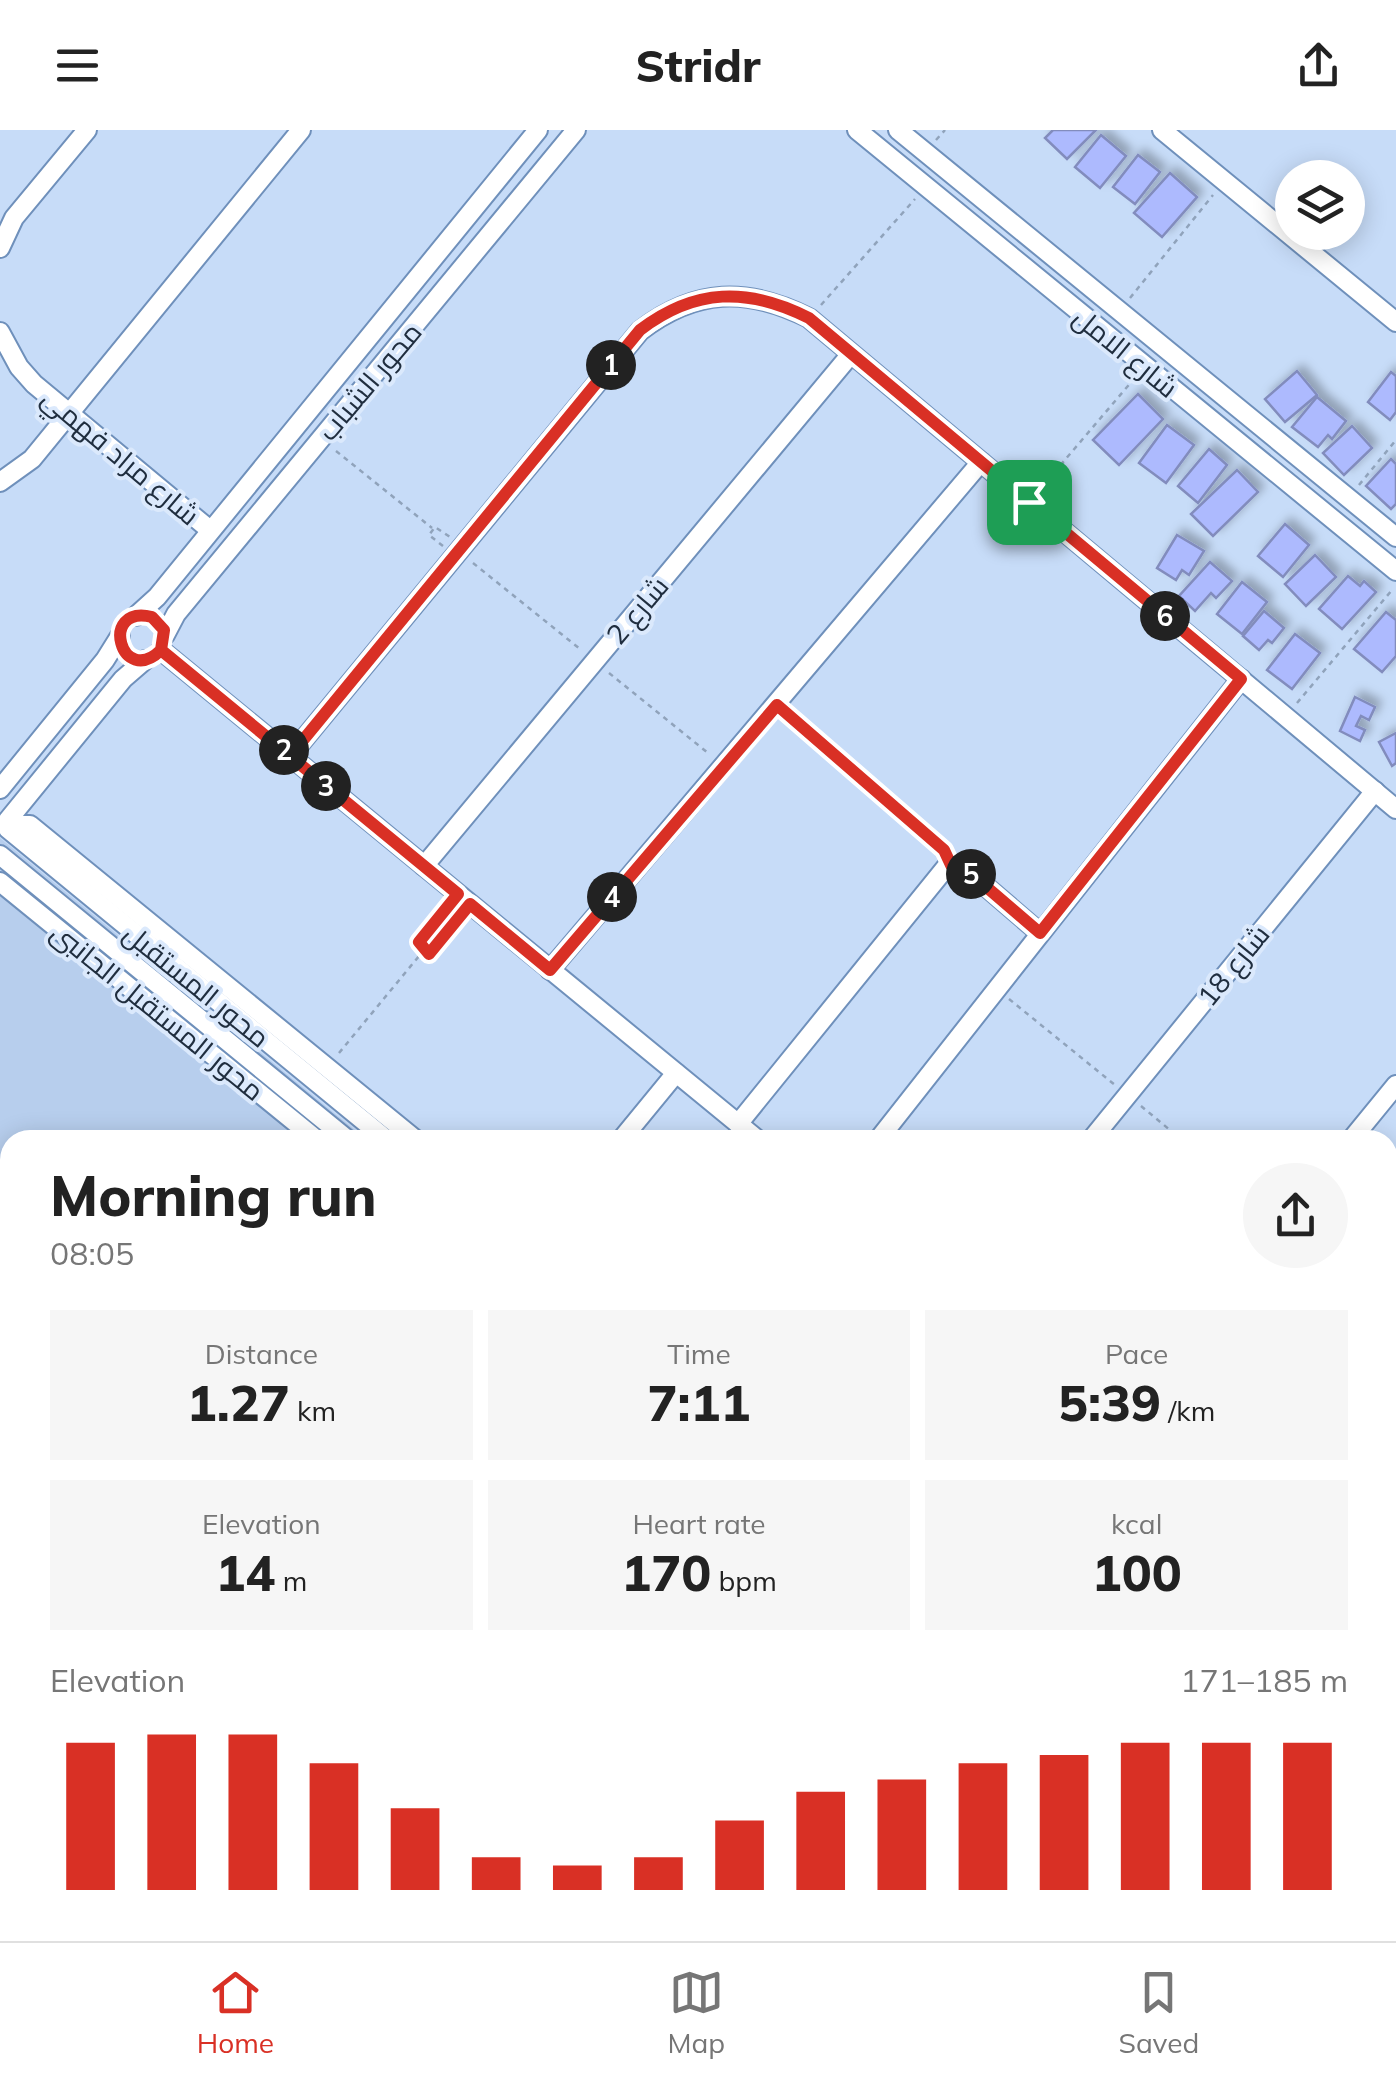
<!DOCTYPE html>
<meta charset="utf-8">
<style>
body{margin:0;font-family:Mulish,Cairo,sans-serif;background:#f6f6f6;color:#222;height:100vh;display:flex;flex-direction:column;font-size:38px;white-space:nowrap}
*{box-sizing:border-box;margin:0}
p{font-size:32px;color:#767676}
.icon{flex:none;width:55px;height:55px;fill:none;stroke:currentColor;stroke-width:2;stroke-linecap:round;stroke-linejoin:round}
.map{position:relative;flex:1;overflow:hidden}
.side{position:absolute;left:0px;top:1000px;width:1398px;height:812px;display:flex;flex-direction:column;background:#fff;border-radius:30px 30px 0 0;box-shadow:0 5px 25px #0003}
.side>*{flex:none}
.controls{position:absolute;left:1275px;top:30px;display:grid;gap:20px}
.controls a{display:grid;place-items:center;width:90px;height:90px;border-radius:50%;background:#fff;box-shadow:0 5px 25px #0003;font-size:50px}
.pin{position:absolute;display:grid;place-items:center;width:85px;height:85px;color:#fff;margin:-42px;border-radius:20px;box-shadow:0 5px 15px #0006}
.km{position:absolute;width:50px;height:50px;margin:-25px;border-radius:50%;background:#222;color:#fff;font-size:28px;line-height:50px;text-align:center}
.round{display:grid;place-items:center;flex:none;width:105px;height:105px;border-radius:52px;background:#f6f6f6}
.head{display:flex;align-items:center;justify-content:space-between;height:170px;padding:0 50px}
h1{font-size:55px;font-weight:800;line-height:75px}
.stats{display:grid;grid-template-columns:repeat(3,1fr);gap:15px;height:170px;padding:10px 50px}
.stats div{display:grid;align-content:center;border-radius:0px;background:#f6f6f6;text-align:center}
.stats b{font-size:50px;font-weight:800}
.stats small{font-size:28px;font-weight:400}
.stats p{font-size:28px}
.chart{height:280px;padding:20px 50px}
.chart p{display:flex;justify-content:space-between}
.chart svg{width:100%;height:180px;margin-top:10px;stroke:#d93025;stroke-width:6}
header{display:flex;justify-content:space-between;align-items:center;height:130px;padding:0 50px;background:#fff;font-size:45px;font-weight:800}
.dock{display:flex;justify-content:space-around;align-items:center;height:140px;border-top:2px solid #e0e0e0;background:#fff;font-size:28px;color:#767676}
.dock a{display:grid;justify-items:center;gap:5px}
.dock .active{color:#d93025}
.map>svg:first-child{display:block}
.built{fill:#b7ceed}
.building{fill:#adbafe;stroke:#828cbd;stroke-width:2.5;filter:url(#shadow)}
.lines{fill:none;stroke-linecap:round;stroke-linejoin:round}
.minor-casing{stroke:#6f90bb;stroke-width:22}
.path{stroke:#90a3bb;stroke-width:2.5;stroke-dasharray:5 5;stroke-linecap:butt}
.minor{stroke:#fff;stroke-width:18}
.route-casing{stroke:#fff;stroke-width:20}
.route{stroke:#d93025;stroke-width:12}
.labels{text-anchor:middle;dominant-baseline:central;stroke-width:8;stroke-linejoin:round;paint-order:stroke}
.street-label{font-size:28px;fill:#202e3f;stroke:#dbe9fc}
</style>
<header><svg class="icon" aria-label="menu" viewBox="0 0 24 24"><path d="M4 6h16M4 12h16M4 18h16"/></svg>Stridr<svg class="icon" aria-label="share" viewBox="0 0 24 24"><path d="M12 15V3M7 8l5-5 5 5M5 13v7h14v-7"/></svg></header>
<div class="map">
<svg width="1396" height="1811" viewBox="0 0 1396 1811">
<defs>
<filter id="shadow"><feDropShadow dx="6" dy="-6" stdDeviation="5" flood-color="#0004"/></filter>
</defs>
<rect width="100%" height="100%" fill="#c7dcf8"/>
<g class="built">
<path d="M0 708 367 1010H10V1611L0 1612Z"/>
<path d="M467 1802H1222L1225 1811H460Z"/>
</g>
<g class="building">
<path d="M1053 0H1096L1067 29 1045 8Z"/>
<path d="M1101 5 1126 26 1100 58 1075 37Z"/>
<path d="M1138 25 1160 42 1135 74 1113 57Z"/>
<path d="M1170 43 1197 67 1162 107 1134 83Z"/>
<path d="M1297 241 1317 265 1285 292 1265 269Z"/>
<path d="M1391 242 1396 246V282L1390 290 1368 272Z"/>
<path d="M1138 264 1163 289 1119 335 1093 310Z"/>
<path d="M1317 267 1346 291 1332 309 1328 305 1318 317 1292 297Z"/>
<path d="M1167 295 1194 315 1166 353 1139 333Z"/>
<path d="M1352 296 1372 318 1344 345 1323 323Z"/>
<path d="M1209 319 1227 335 1198 373 1178 356Z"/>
<path d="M1391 329 1396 334V374L1391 379 1366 356Z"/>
<path d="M1237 340 1258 362 1213 406 1191 384Z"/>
<path d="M1285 394 1309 415 1283 447 1258 426Z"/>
<path d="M1177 405 1204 421 1189 445 1182 440 1176 450 1157 438Z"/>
<path d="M1315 425 1336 447 1306 476 1285 454Z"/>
<path d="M1210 432 1232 451 1216 468 1211 463 1195 481 1179 466Z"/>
<path d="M1348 446 1360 456 1364 451 1376 462 1342 499 1319 479Z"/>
<path d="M1242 452 1267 472 1242 504 1217 484Z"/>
<path d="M1264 481 1284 498 1272 513 1268 510 1259 520 1243 506Z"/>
<path d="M1386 482 1396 490V526L1382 542 1354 519Z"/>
<path d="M1295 504 1320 523 1292 559 1267 540Z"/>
<path d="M1355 567 1375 577 1369 590 1361 586 1356 596 1365 600 1360 611 1340 601Z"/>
<path d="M1396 603V633L1392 636 1379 612Z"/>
</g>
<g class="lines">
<defs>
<g id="minor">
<path d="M857 0 1396 441"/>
<path d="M898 0 1396 407"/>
<path d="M1162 0 1396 192"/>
<path d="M0 118 14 88 87 0"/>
<path d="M0 202 19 237 34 254 210 400"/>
<path d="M0 352 32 329 301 0"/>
<path d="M136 486 157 467 538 0"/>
<path d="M165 505 176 484 576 0"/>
<path d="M161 520 758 1010"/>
<path d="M290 626 640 201C696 158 747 157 809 188L1396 679"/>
<path d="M0 659 105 530 120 506"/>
<path d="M8 690 123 549 145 530"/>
<path d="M8 695H30L416 1010"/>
<path d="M8 699 387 1010"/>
<path d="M0 725 348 1010"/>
<path d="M424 736 851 224"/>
<path d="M0 752 317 1010"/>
<path d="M550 840 981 332"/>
<path d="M738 994 947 736H962L1040 803"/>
<path d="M621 1010 676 943"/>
<path d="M878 1010 1241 549"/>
<path d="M1091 1010 1375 661"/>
<path d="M1351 1010 1396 955"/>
<path d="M1388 1264 1396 1254"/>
<path d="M1388 1334 1396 1339"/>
<path d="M0 1410H10"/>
<path d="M1388 1524 1396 1531"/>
<path d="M1185 1802 1189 1811"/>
<path d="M1208 1802 1211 1811"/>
<path d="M1234 1802 1237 1811"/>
<path d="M1253 1802 1256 1811"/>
<path d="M447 1811 454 1802"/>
<path d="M479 1811 486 1802"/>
</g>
</defs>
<use href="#minor" class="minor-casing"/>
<g class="path">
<path d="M936 10 945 0"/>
<path d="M1130 168 1213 65"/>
<path d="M821 175 915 69"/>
<path d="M336 321 432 398"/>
<path d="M1359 355 1396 310"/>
<path d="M1041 358 1133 250"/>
<path d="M443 416 429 405 435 397 450 407"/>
<path d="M473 433 580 519"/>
<path d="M609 543 708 623"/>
<path d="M1297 573 1392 460"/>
<path d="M788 585 941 717"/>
<path d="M448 777 419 812 428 823 460 786"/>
<path d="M1009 869 1115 955"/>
<path d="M339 923 424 820"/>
<path d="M1141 976 1182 1010"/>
<path d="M1388 1207 1396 1214"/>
<path d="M1388 1578 1396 1568"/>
</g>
<use href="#minor" class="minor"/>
</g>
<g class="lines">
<defs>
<path id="route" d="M1029 372 809 188C748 157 695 158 640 200L290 626 161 520 164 500 152 487C98 474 121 559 161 520L458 764 419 812 429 824 470 774 550 840 777 575 944 720 951 735 962 736 1040 803 1241 549 1029 372"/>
</defs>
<use href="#route" class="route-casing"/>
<use href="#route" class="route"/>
</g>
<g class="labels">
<g class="street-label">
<text transform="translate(1126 222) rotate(39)">شارع الامل</text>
<text transform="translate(369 251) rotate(-50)">محور الشباب</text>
<text transform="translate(121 326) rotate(40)">شارع مراد فهمي</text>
<text transform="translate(637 480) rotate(-50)">شارع 2</text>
<text transform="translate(1233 835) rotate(-51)">شارع 18</text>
<text transform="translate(197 855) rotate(39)">محور المستقبل</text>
<text transform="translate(158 881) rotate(39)">محور المستقبل الجانبى</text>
</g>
</g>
</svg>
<div class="controls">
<a><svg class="icon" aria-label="layers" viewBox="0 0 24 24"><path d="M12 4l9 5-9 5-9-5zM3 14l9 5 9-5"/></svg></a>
</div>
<div class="pin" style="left:1029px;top:372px;background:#1e9e55"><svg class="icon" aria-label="arrive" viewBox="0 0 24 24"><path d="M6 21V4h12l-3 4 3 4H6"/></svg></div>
<b class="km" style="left:611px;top:235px">1</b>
<b class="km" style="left:284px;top:620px">2</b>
<b class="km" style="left:326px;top:656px">3</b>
<b class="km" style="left:612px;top:767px">4</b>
<b class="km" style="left:971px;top:744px">5</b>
<b class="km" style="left:1165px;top:486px">6</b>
<section class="side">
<div class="head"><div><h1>Morning run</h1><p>08:05</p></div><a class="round"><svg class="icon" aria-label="share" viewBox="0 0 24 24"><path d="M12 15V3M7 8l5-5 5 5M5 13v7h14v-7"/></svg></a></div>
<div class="stats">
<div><p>Distance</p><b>1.27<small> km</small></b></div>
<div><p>Time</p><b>7:11</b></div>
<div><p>Pace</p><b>5:39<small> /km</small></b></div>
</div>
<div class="stats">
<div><p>Elevation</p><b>14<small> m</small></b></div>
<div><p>Heart rate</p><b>170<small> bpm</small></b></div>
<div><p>kcal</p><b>100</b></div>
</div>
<div class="chart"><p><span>Elevation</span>171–185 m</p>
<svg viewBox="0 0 160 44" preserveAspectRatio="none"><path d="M5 44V8M15 44V6M25 44V6M35 44V13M45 44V24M55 44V36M65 44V38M75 44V36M85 44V27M95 44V20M105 44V17M115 44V13M125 44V11M135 44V8M145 44V8M155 44V8"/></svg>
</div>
</section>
</div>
<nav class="dock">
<a class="active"><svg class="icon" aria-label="home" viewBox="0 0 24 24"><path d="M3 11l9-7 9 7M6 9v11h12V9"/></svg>Home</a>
<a><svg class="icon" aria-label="map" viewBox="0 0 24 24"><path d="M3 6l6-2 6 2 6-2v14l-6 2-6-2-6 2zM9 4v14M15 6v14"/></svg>Map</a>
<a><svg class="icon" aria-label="saved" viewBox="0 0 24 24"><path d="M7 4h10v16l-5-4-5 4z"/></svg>Saved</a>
</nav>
